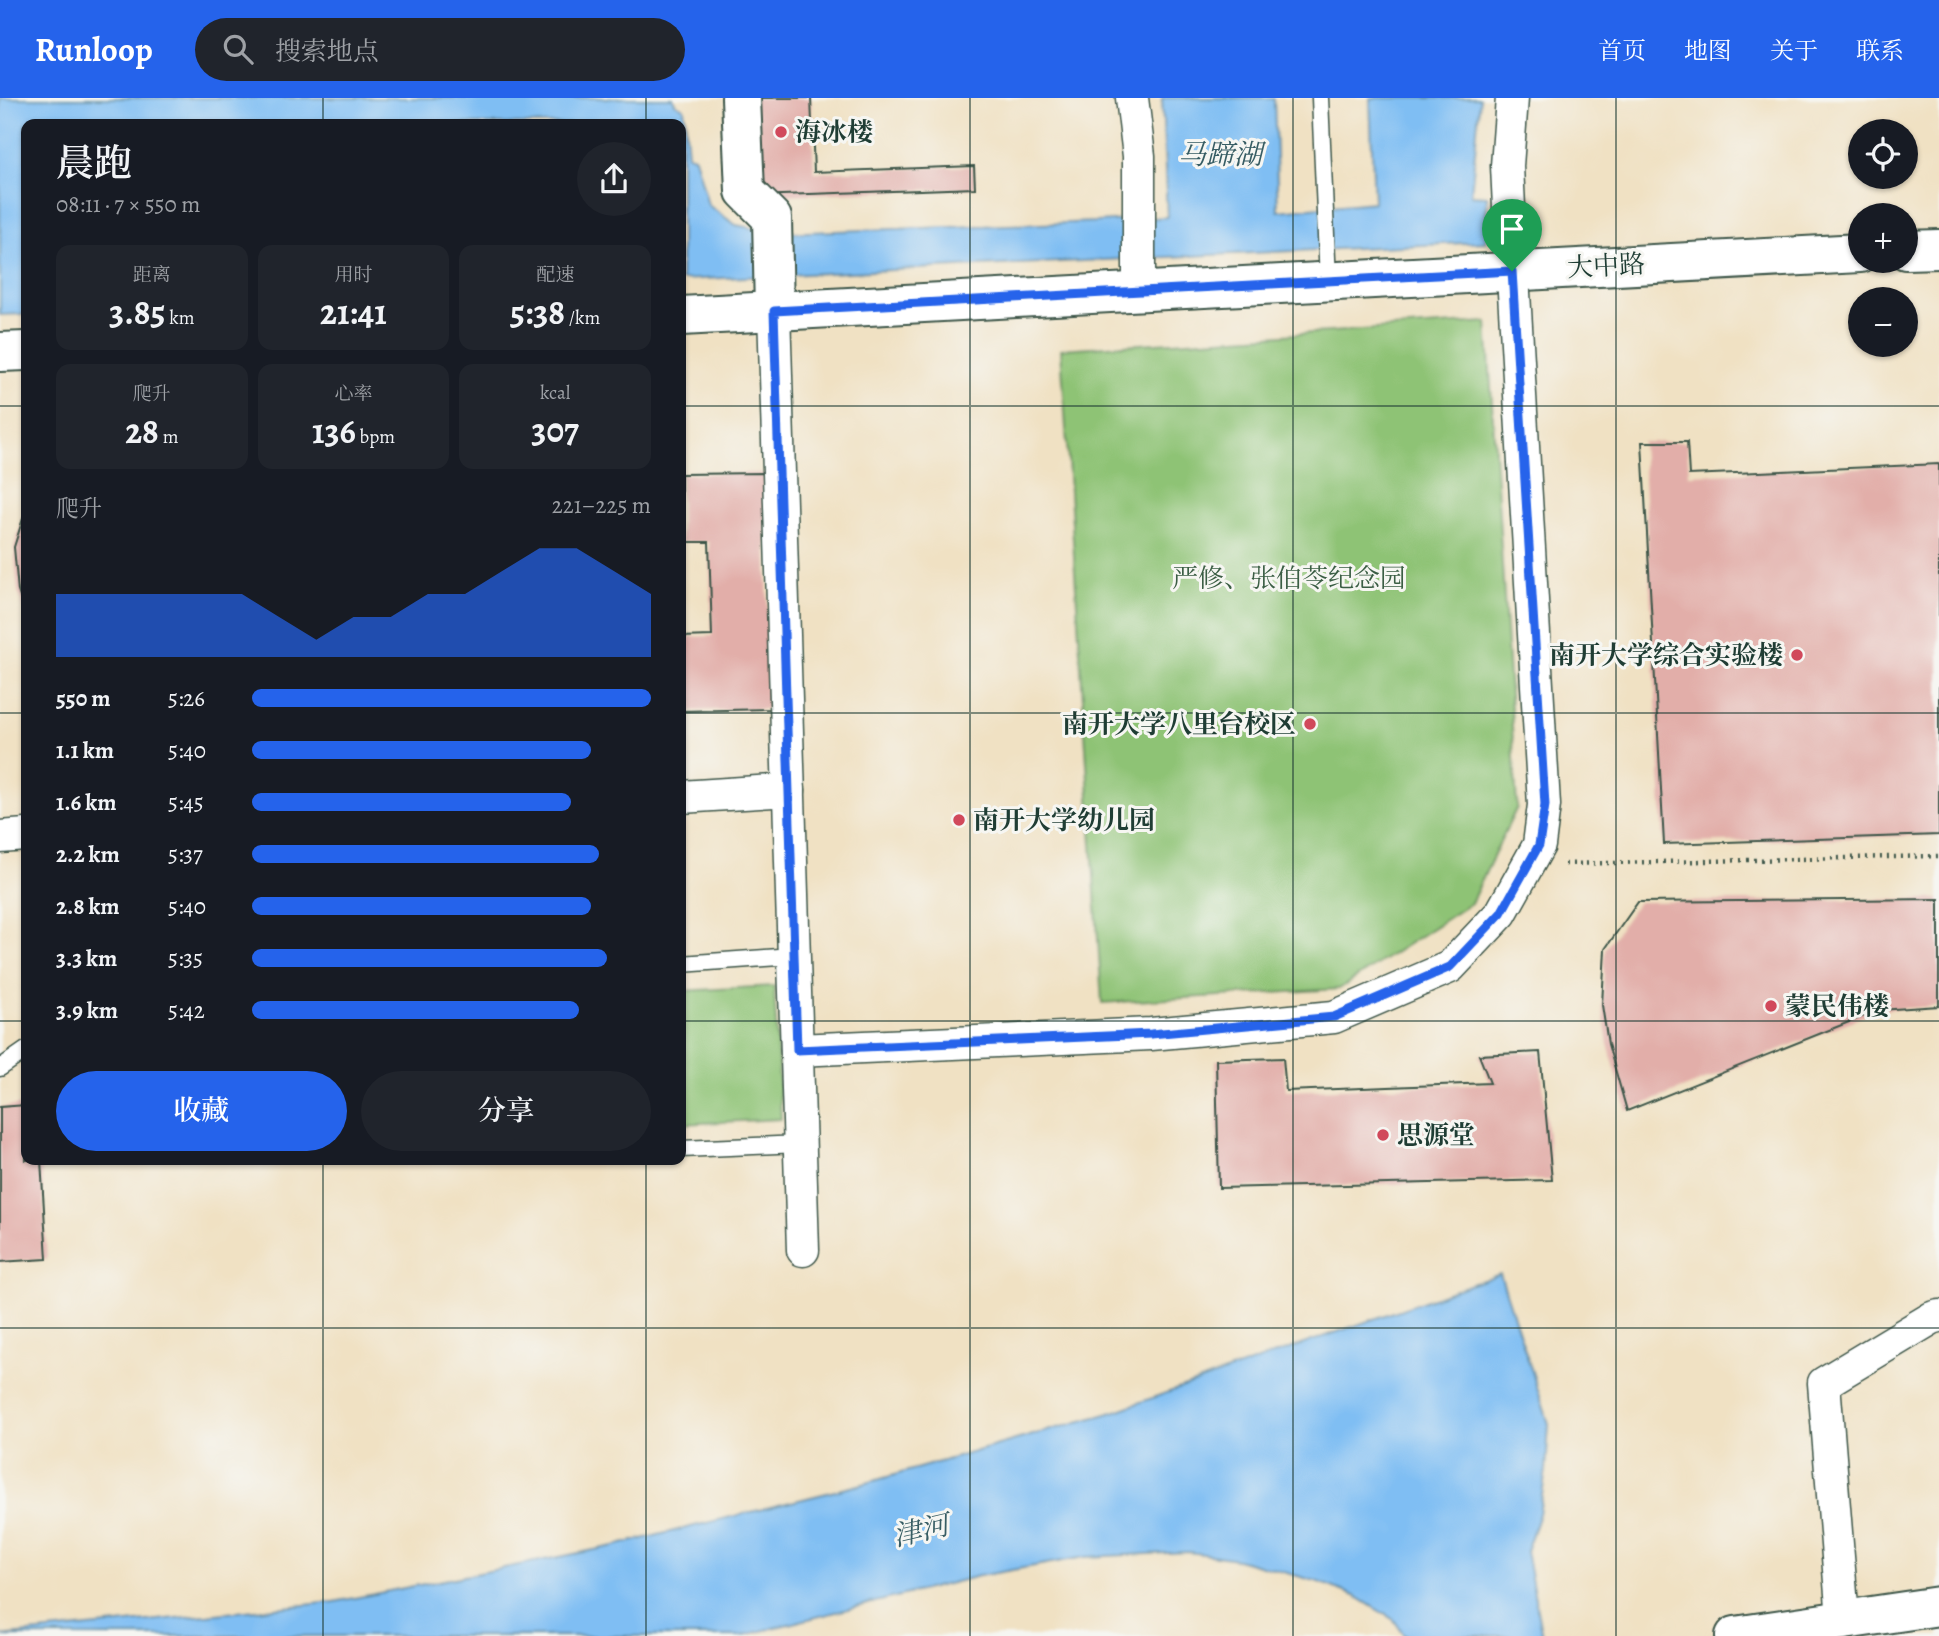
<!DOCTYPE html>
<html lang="zh">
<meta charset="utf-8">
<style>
body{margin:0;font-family:Alegreya,"Noto Serif SC",serif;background:#20242c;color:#f1f3f6;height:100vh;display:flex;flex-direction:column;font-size:26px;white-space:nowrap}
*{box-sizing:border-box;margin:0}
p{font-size:23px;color:#9ea1a6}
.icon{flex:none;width:38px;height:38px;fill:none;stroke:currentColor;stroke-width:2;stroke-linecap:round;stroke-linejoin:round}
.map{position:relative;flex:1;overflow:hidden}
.panel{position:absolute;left:21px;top:21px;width:665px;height:1046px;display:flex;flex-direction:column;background:#171b24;border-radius:14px;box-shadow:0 2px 5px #0004}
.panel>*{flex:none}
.tools{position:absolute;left:1848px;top:21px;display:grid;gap:14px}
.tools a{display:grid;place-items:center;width:70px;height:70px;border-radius:50%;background:#171b24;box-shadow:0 2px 5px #0004;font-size:35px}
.pin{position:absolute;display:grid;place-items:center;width:60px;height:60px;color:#fff;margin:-72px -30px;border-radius:50% 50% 50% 0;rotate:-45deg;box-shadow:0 0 7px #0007}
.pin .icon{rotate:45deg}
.round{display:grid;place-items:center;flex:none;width:74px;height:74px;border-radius:37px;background:#20242c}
.head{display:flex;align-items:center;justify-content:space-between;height:119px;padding:0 35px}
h1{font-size:38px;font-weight:600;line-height:52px}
.metrics{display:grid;grid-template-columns:repeat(3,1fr);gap:10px;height:119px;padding:7px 35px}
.metrics div{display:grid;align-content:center;border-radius:14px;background:#20242c;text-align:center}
.metrics b{font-size:35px;font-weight:600}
.metrics small{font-size:19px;font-weight:400}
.metrics p{font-size:19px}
.chart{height:196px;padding:14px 35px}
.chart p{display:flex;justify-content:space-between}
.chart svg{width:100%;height:126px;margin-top:7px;fill:#2563eb;opacity:.7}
.cta{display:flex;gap:14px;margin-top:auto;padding:14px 35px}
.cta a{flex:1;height:80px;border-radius:42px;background:#2563eb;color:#fff;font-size:28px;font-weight:600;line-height:80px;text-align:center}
.cta a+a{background:#20242c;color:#f1f3f6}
ul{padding:0 35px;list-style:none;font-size:23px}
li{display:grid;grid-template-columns:112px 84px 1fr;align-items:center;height:52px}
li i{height:18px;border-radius:9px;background:#2563eb}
header{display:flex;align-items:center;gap:42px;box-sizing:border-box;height:98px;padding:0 35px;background:#2563eb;color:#fff}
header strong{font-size:33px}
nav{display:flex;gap:38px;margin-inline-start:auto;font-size:24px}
.search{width:490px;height:63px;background:#20242c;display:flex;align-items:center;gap:18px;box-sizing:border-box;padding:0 24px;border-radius:38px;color:#9ea1a6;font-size:26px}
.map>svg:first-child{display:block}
.green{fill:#8ec375;stroke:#568054;stroke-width:2}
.water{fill:#7fbef3;stroke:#4f7e94;stroke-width:2}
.building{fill:#e2aea9}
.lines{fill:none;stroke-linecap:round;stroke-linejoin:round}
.service-casing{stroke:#3e5649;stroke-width:19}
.minor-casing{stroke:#3e5649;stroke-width:35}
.tertiary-casing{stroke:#3e5649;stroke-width:42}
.path{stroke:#3e5649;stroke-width:4.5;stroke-dasharray:2 5;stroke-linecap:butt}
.service{stroke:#fff;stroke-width:16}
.minor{stroke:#fff;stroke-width:32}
.tertiary{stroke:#fff;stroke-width:38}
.route-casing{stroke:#fff;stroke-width:14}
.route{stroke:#2563eb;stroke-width:9}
.grid{fill:none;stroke:#1f3d34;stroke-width:2;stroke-opacity:0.55}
.poi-dot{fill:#d1495b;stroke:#f6f6f2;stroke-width:2.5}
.labels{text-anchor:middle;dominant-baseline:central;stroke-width:6;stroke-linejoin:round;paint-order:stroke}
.poi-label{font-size:26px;font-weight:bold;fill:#1f3d34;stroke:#f6f6f2;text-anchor:start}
.street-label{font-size:26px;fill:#1f3d34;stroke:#f6f6f2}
.park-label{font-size:26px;fill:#3b5e44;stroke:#f6f6f2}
.water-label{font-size:28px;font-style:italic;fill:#375d64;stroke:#f6f6f2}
</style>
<header>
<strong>Runloop</strong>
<div class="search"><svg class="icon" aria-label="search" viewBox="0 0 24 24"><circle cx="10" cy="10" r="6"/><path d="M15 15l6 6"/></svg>搜索地点</div>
<nav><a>首页</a><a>地图</a><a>关于</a><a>联系</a></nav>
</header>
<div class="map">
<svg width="1939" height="1538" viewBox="0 0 1939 1538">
<rect width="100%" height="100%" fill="#f6f6f2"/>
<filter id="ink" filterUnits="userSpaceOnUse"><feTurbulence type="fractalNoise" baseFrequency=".0143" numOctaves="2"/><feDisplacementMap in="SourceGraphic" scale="14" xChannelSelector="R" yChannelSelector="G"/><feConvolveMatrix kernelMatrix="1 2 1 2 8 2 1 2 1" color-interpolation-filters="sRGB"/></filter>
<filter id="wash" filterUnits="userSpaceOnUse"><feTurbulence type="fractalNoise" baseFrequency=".00686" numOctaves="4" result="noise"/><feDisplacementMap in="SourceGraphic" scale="28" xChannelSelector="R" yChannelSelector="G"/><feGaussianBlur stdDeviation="1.57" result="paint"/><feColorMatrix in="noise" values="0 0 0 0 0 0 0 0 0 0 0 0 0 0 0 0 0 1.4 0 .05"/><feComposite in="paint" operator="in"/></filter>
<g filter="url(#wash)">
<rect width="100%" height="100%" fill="#f0e1c3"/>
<g class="green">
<path d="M1487 224 1517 709 1471 805 1339 891 1102 905 1061 251Z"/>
<path d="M774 888 781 1021 681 1026V893Z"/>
</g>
<g class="water">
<path d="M0 0H673L675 5 684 10 688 57 695 59 708 107 736 127 778 135 1098 124 1167 119 1162 0H1274L1278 113 1374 104 1370 0H1480L1471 97 1487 98 1486 144 681 182V26H26V216L0 217Z"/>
<path d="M1500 1176 1549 1326 1546 1372 1539 1416 1526 1453 1542 1538H1405L1394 1522 1355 1498 1319 1484 1237 1461 1189 1454 1085 1459 979 1478 741 1538H0L334 1504 614 1448 863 1386 1113 1314Z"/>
</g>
<g id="blocks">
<g class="building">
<path d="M749 0H811L814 74 974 68 975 90 753 98Z"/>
<path d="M1642 344H1687L1689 377 1939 366V737L1664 746Z"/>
<path d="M765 375 770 611 681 613V539L712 538 709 444H681V376Z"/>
<path d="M26 411V517L18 493 14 449Z"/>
<path d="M1939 801V908L1879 912 1627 1013 1608 946 1602 907 1605 851 1638 804Z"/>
<path d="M1540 954 1552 1082 1219 1090 1216 962 1283 960 1286 993 1490 985 1479 957Z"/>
<path d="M26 1007V1062H41L47 1161 0 1164V1009Z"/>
</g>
</g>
</g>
<g filter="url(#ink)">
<use href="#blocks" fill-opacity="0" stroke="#3e5649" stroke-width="2"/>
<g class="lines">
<defs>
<g id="service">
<path d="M1320 0 1328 183"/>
<path d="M681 866 794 858"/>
<path d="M0 970 26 952"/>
<path d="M681 1051 800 1046"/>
</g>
<g id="minor">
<path d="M1132 0 1139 58V193"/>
<path d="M774 213 803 1152"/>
<path d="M681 699 789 692"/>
<path d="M0 739 26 737"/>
<path d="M797 952 1151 936 1334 919 1450 869 1501 815 1539 747 1544 707 1509 109 1507 68 1512 0"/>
<path d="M1843 1521 1824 1285 1932 1220 1939 1218"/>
</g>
<g id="tertiary">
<path d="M741 0 745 93 772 120 774 213"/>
<path d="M1906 152 1939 151"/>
<path d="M681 218 1860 155"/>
<path d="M0 254 26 253"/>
<path d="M1735 1538 1939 1508"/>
</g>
</defs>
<use href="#service" class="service-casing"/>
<use href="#minor" class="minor-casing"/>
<use href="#tertiary" class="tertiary-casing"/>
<path class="path" d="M1565 766 1939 758"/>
<use href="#service" class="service"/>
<use href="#minor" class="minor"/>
<use href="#tertiary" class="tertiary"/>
</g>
</g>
<g class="lines" filter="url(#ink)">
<defs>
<path id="route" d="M1512 173 1545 707 1539 747 1501 815 1450 869 1334 919 1151 936 797 952 774 213Z"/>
</defs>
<use href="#route" class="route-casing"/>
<use href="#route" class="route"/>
</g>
<path class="grid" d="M323 0V26M646 0V26M970 0V1538M1293 0V1538M1616 0V1538M0 308H26M681 308H1939M0 615H26M681 615H1939M0 923H26M681 923H1939M323 1062V1538M646 1062V1538M0 1230H1939"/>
<g class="poi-dot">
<circle cx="781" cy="34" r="7"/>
<circle cx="1797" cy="557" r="7"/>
<circle cx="1310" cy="626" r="7"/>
<circle cx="959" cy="722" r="7"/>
<circle cx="1771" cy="908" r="7"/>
<circle cx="1383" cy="1037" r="7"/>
</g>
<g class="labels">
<g class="poi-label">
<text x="795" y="34">海冰楼</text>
<text x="1783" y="557" text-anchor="end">南开大学综合实验楼</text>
<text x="1296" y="626" text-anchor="end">南开大学八里台校区</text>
<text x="973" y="722">南开大学幼儿园</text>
<text x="1785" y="908">蒙民伟楼</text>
<text x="1397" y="1037">思源堂</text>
</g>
<g class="street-label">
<text transform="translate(1606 168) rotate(-3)">大中路</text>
</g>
<g class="park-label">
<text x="1289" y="480">严修、张伯苓纪念园</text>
</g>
<g class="water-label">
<text x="1220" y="57">马蹄湖</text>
<text transform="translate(921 1433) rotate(-13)">津河</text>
</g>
</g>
</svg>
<div class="tools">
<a><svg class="icon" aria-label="locate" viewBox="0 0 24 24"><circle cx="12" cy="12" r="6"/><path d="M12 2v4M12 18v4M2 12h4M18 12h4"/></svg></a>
<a>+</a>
<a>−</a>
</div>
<div class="pin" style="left:1512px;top:173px;background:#1e9e55"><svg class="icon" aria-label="arrive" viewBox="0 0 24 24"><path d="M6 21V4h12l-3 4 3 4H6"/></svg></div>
<section class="panel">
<div class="head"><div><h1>晨跑</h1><p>08:11 · 7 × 550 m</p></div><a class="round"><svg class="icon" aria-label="share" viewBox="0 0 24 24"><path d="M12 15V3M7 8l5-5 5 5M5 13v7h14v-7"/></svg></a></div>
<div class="metrics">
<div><p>距离</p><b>3.85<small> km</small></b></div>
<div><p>用时</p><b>21:41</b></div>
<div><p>配速</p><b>5:38<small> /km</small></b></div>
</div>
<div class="metrics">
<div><p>爬升</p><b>28<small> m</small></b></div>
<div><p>心率</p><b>136<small> bpm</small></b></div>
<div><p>kcal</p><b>307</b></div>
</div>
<div class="chart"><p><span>爬升</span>221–225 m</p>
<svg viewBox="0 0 160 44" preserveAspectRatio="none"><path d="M0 44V22L10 22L20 22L30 22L40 22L50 22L60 30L70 38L80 30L90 30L100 22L110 22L120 14L130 6L140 6L150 14L160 22V44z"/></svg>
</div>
<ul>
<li><b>550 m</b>5:26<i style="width:100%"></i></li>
<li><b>1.1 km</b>5:40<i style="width:85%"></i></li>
<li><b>1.6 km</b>5:45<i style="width:80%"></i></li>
<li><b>2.2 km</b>5:37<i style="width:87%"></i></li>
<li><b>2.8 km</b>5:40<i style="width:85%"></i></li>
<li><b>3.3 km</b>5:35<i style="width:89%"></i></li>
<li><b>3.9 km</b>5:42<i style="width:82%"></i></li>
</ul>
<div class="cta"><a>收藏</a><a>分享</a></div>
</section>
</div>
